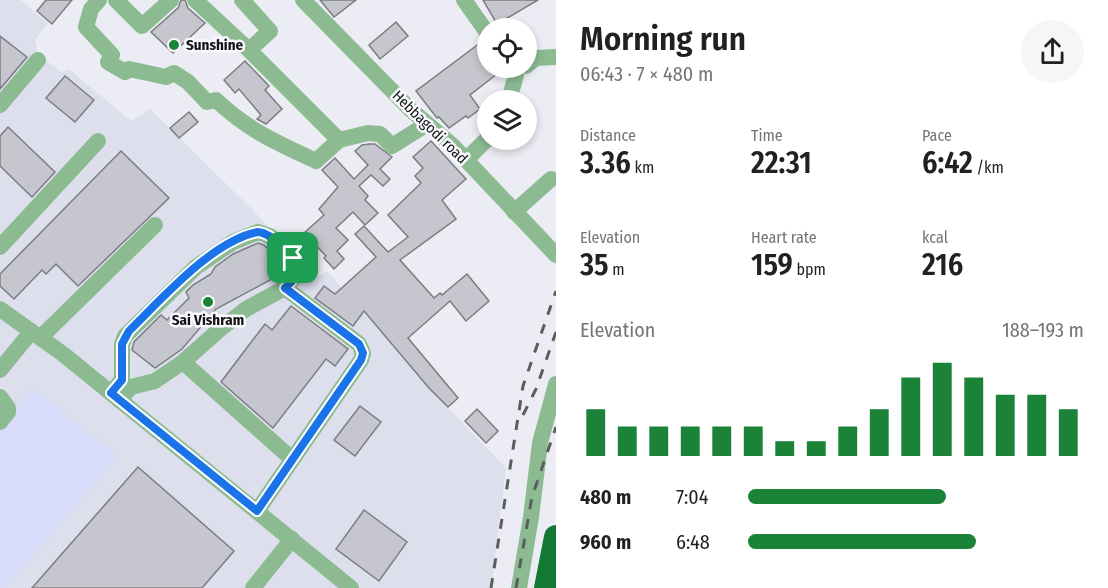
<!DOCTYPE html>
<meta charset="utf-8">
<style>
body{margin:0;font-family:"Fira Sans Condensed",sans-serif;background:#f6f6f6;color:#202124;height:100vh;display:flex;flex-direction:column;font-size:22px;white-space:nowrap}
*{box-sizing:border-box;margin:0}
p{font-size:20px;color:#757577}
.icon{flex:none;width:33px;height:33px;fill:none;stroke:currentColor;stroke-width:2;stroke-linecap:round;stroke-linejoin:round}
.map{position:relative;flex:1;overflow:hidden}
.drawer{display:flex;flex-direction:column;background:#fff;width:552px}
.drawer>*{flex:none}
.fabs{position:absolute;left:477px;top:18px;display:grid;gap:12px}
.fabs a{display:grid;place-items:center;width:60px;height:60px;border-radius:50%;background:#fff;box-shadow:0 3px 9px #0003;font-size:30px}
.pin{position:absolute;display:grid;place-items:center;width:51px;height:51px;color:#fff;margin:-26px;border-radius:12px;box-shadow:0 3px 9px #0006}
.round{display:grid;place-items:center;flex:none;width:63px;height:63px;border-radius:32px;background:#f6f6f6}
.summary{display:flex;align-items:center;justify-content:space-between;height:102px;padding:0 24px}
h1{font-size:33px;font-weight:600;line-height:45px}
.figures{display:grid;grid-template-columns:repeat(3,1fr);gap:9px;height:102px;padding:6px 24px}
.figures div{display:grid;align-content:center}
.figures b{font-size:30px;font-weight:600}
.figures small{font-size:16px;font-weight:400}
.figures p{font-size:16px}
.chart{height:168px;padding:12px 24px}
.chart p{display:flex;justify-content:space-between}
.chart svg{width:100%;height:108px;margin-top:6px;stroke:#1a8338;stroke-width:6}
ul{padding:0 24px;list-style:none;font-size:20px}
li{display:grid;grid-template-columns:96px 72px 1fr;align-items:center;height:45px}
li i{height:15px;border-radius:8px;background:#1a8338}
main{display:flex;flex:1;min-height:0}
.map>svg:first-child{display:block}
.built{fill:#dddfed}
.green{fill:#d7dcfb}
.building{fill:#c6c7ce;stroke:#7c7d83;stroke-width:1.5}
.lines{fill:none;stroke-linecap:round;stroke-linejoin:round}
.minor{stroke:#8cbb92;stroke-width:16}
.highway{stroke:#137932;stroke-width:24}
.rail{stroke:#5c5d61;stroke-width:3;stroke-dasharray:10 10;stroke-linecap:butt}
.route-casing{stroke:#fff;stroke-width:12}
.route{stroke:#1a73e8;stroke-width:8}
.poi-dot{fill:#1a8338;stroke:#fafafe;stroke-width:2}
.labels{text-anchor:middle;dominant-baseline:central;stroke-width:5;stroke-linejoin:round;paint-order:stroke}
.poi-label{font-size:15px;font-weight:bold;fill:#141417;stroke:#fafafe;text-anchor:start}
.street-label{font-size:15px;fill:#141417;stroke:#fafafe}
</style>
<main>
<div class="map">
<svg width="556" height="588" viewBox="0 0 556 588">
<rect width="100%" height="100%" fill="#ecedf4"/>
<path class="built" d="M0 0H20L48 23 35 40 38 54 61 72 69 69 131 121 150 109 254 211 316 278 327 271 434 393 506 468 491 588H0Z"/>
<path class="green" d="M34 389 117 457 4 588H0V426Z"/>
<g class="building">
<path d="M46 0H72L52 24 37 11Z"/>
<path d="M181 0H185L188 8 205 23 173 53 151 32 178 8Z"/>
<path d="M320 0H356L334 17Z"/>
<path d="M483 0H538L497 24Z"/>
<path d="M396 22 408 36 380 59 369 45Z"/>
<path d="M0 36 27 57 0 89Z"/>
<path d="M480 43 488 54V68H501V71L470 95 480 109 468 118 466 116 449 128 439 117 437 118 416 91Z"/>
<path d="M245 61 269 86 265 90 282 109 266 124 257 119 261 115 239 89 235 93 224 80Z"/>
<path d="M65 76 94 100 75 122 46 98Z"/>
<path d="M189 112 198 122 179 138 170 128Z"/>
<path d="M8 127 55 172 32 197 0 166V136Z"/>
<path d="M431 141 466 179 442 200 456 219 400 260 434 298 440 293 442 295 467 274 489 301 466 321 450 301 408 338 458 398 448 407 429 388 364 311 353 326 315 298 324 286 335 294 376 257 355 234 364 226 388 252 408 237 388 215 421 183 415 176 423 168 413 157Z"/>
<path d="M369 144H375L392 157 380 169 390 179 383 186 371 175 359 186 368 196 365 200 378 213 365 225 353 212 336 228 348 240 337 251 344 259 334 269 324 258 326 256 304 233 324 215 319 209 338 187 322 170 335 158 354 179 368 165 355 151 362 145Z"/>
<path d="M121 151 169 198 78 286 56 264 46 274 42 270 14 299 0 286V274Z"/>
<path d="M258 243 264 245 273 254 283 273 216 309 182 349 155 368 132 350 134 342 161 315 167 320 189 298 186 292 193 285 211 274 215 267 233 254Z"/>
<path d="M291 306 348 349 335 366 326 359 273 428 221 382 265 324 272 330Z"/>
<path d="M360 406 381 422 355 456 334 440Z"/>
<path d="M477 409 498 431 486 443 465 421Z"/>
<path d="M138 467 234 551 202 588H32Z"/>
<path d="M364 510 407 542 379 581 336 549Z"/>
</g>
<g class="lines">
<g class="minor">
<path d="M99 0 91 9 86 27 112 55 108 62 125 72 129 69 166 77 174 73 188 82 207 102 216 100C249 131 276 142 316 161L339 140 368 133 380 134 392 146 427 124"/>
<path d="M116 0 142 26 171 0"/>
<path d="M195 0 249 50 270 31 242 0"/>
<path d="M303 0 410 109 452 145 556 255"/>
<path d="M464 0 488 34"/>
<path d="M249 50 339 140"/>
<path d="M526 66 536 58 556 57"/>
<path d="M509 100 516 75 511 68"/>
<path d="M0 105 38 60"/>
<path d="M466 160 488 138"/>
<path d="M514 212 551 179"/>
<path d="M0 247 98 141"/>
<path d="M0 309 63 354 351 588"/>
<path d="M40 338 155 225"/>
<path d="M183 362 292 459"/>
<path d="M0 370 31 332"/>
<path d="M111 393 122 380V344L125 336 196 267 233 242 258 232 270 236 293 258 297 272 294 278 285 288 246 309 219 330 183 362 155 381 131 387 119 400"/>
<path d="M0 397 8 408V412L0 422"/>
<path d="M257 511 361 360 363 353 359 344 285 288"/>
<path d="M253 588 292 539"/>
<path d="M519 588 531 517 540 443 556 384"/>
</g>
<path class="highway" d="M546 588 556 537"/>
<g class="rail">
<path d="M523 415 536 389 556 332"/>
<path d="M491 588 523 386 556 291"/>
<path d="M516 588 532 497 556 427"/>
</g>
</g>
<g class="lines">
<defs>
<path id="route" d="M258 232C271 233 299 257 297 272 296 279 289 284 285 288L359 344 363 353 361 360 257 511 111 393 122 380V344L129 331C161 300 213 240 258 232Z"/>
</defs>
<use href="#route" class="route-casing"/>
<use href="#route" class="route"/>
</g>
<g class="poi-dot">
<circle cx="174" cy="45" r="6"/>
<circle cx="208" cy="302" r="6"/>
</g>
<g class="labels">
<g class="poi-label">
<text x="186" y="45">Sunshine</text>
<text x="208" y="320" text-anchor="middle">Sai Vishram</text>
</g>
<g class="street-label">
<text transform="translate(430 127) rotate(44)">Hebbagodi road</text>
</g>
</g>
</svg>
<div class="fabs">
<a><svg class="icon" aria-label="locate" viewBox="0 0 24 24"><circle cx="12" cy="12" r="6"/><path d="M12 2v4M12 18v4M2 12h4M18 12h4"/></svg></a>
<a><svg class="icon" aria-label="layers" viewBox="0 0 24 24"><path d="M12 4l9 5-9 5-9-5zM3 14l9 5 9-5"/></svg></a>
</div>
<div class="pin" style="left:293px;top:258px;background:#1e9e55"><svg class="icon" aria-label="arrive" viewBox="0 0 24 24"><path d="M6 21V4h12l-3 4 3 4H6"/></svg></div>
</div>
<section class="drawer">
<div class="summary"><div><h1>Morning run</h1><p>06:43 · 7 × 480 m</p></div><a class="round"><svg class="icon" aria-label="share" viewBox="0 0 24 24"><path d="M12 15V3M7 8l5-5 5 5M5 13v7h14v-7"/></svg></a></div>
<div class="figures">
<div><p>Distance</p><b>3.36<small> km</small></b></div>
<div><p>Time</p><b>22:31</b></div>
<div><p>Pace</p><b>6:42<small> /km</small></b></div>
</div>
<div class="figures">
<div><p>Elevation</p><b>35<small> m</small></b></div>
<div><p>Heart rate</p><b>159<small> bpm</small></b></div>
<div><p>kcal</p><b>216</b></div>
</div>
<div class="chart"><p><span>Elevation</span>188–193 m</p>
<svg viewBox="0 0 160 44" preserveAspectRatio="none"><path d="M5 44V25M15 44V32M25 44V32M35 44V32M45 44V32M55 44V32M65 44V38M75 44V38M85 44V32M95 44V25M105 44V12M115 44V6M125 44V12M135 44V19M145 44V19M155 44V25"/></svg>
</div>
<ul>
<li><b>480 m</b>7:04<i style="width:59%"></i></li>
<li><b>960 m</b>6:48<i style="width:68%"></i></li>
</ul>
</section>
</main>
